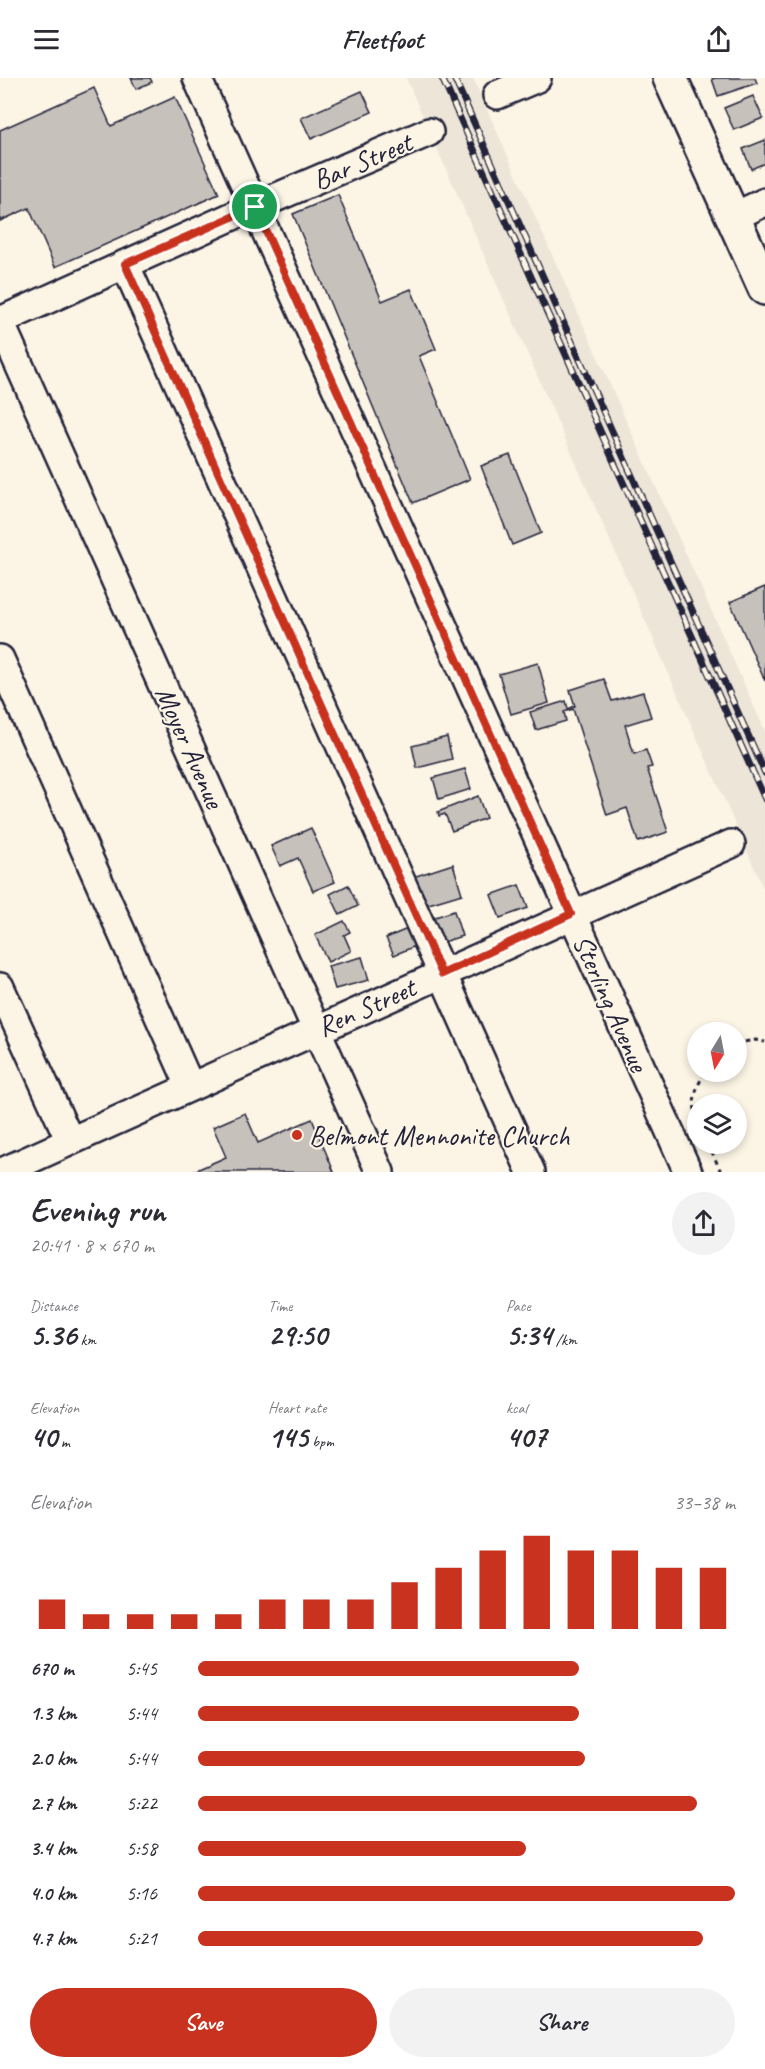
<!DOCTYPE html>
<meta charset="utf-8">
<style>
body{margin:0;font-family:Caveat,sans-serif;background:#f2f2f3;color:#2b2b33;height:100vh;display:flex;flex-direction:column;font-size:22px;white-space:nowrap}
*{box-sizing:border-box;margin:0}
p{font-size:20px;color:#7c7c81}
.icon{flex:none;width:33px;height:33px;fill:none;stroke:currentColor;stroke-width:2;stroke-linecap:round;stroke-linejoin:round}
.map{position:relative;height:1094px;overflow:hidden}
.details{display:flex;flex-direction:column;background:#fff;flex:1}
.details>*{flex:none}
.needle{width:39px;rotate:190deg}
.fabs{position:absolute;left:687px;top:944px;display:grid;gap:12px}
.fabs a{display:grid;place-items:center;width:60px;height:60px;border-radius:50%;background:#fff;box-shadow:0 3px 9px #0003;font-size:30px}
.pin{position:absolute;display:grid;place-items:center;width:51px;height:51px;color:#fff;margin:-26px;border:3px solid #fff;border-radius:50%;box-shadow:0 2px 6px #0007}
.round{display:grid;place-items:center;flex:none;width:63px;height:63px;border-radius:32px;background:#f2f2f3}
.overview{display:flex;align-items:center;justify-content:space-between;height:102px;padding:0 30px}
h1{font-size:33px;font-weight:800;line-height:45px}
.stats{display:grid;grid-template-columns:repeat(3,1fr);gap:9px;height:102px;padding:6px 30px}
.stats div{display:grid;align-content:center}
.stats b{font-size:30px;font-weight:800}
.stats small{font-size:16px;font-weight:400}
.stats p{font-size:16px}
.chart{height:168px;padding:12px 30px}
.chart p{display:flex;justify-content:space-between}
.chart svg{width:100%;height:108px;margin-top:6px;stroke:#c8321e;stroke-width:6}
.action{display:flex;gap:12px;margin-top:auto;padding:12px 30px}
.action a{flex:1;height:69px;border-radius:36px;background:#c8321e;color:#fff;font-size:24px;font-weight:800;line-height:69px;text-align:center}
.action a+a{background:#f2f2f3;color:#2b2b33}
ul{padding:0 30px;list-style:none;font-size:20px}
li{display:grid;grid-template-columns:96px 72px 1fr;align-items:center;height:45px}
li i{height:15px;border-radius:8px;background:#c8321e}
header{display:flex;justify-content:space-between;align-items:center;height:78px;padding:0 30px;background:#fff;font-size:27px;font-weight:800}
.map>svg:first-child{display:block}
.built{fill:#ece5d8}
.building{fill:#c6c1bb;stroke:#22223b;stroke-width:1.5}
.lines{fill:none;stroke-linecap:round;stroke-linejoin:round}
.minor-casing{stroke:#22223b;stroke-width:32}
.major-casing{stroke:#22223b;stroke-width:38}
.path{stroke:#22223b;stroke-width:3;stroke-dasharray:4.5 4.5;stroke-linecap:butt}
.minor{stroke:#fcf5e5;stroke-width:27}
.major{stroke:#fcf5e5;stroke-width:33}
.rail-casing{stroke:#22223b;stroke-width:7}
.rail{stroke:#fcf5e5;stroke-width:4.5;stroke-dasharray:14;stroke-linecap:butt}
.route-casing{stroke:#fff;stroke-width:12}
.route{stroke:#c8321e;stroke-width:8}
.poi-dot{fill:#c8321e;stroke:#fcf5e5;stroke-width:2}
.labels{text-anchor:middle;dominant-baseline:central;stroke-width:4.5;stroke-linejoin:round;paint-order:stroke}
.street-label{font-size:28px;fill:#22223b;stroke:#fcf5e5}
.poi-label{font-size:28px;fill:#22223b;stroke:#fcf5e5;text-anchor:start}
</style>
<header><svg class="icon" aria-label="menu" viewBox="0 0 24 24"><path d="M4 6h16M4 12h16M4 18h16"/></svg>Fleetfoot<svg class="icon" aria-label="share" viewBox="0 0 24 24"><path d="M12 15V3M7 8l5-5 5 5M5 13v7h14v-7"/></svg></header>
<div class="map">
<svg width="765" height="1094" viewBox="0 0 765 1094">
<rect width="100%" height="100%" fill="#fcf5e5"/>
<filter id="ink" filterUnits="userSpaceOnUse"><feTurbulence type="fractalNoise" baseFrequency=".0167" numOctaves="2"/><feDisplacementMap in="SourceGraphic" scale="12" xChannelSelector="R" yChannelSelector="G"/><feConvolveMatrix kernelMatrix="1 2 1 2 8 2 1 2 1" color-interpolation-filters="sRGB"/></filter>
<g filter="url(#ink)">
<path class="built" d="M406 0H473L765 653V814Z"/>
<g class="building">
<path d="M131 0H150L152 4 136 11Z"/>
<path d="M716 0H755L757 5 718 18 712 1Z"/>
<path d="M94 10 111 48 175 19 219 116 55 189 29 130 0 143V52Z"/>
<path d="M362 13 372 34 311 61 301 40Z"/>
<path d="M753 18 763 40 734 52 724 30Z"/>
<path d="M765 62V85L751 91 743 71Z"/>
<path d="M338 117 382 223 411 211 436 271 419 278 470 401 413 425 293 136Z"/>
<path d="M510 377 541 455 512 467 481 388Z"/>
<path d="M765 509V603L730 524Z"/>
<path d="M538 585 549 625 511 636 499 596Z"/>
<path d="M604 601 612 623 643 614 651 639 625 647 634 676 646 672 652 689 647 690 668 754 638 764 627 730 607 737 573 631 564 634 566 643 536 652 530 634 566 623 568 631 575 628 570 612Z"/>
<path d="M447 659 452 681 417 690 412 668Z"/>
<path d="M465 691 471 711 439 721 433 700Z"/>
<path d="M478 718 486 740 452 753 445 736 439 738 438 734Z"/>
<path d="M311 750 335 804 313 813 298 780 280 788 271 768Z"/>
<path d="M453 786 462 816 422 828 413 799Z"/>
<path d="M348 807 358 828 340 837 330 816Z"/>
<path d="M519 807 528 830 500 840 491 817Z"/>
<path d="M454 833 462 858 440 865 432 840Z"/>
<path d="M344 843 350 854 344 857 351 873 328 884 315 857Z"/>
<path d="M412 849 420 866 394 877 386 860Z"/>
<path d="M362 879 369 902 335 911 328 888Z"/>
<path d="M245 1035 258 1065 312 1041 334 1094H192L226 1079 213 1049Z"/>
</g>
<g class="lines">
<defs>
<g id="minor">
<path d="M197 0 688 1094"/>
<path d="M497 17 537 0"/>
<path d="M733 139 765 124"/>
<path d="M125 186 531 1094"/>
<path d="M0 243 235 137 429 54"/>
<path d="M0 244 380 1094"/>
<path d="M0 581 190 1008"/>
<path d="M0 909 70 1063"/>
<path d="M2 1094 731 766"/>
</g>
<path id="major" d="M670 0 765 210"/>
</defs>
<use href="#minor" class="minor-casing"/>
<use href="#major" class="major-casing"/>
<g class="path">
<path d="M736 965 756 962 765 964"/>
<path d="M698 1041C690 1023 696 1009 706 993"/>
<path d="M708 1065 721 1094"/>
</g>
<use href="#minor" class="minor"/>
<use href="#major" class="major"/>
<defs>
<g id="rail">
<path d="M442 0 765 721"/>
<path d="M454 0 765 695"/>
</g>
</defs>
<use href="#rail" class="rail-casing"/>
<use href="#rail" class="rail"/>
</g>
</g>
<g class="lines" filter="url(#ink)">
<defs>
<path id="route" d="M255 129 571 836 442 896 125 186Z"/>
</defs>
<use href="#route" class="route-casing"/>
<use href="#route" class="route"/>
</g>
<circle class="poi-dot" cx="297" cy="1057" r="6"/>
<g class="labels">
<g class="street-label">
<text transform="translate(362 83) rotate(-23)">Bar Street</text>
<text transform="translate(190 669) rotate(66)">Moyer Avenue</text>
<text transform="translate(611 925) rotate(66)">Sterling Avenue</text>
<text transform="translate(366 929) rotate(-24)">Ren Street</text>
</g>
<g class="poi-label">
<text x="309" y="1057">Belmont Mennonite Church</text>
</g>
</g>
</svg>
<div class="fabs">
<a><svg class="needle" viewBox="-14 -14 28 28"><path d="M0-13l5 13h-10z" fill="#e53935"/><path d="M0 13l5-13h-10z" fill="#7c7c81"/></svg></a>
<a><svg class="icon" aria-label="layers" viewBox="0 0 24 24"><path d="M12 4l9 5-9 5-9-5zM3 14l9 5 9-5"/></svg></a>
</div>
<div class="pin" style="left:255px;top:129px;background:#1e9e55"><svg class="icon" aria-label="arrive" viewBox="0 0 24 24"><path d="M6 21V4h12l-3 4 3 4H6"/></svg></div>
</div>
<section class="details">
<div class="overview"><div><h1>Evening run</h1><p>20:41 · 8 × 670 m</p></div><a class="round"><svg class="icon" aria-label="share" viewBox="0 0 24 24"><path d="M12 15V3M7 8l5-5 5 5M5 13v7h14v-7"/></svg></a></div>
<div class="stats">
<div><p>Distance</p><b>5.36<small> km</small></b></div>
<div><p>Time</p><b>29:50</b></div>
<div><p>Pace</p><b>5:34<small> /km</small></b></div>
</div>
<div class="stats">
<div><p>Elevation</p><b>40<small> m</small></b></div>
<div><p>Heart rate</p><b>145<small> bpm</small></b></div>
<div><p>kcal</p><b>407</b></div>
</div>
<div class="chart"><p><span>Elevation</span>33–38 m</p>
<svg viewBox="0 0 160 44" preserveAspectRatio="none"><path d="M5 44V32M15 44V38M25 44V38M35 44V38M45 44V38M55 44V32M65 44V32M75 44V32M85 44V25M95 44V19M105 44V12M115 44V6M125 44V12M135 44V12M145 44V19M155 44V19"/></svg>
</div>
<ul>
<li><b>670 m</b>5:45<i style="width:71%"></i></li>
<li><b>1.3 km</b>5:44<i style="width:71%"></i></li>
<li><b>2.0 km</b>5:44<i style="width:72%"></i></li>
<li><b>2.7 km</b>5:22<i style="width:93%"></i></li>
<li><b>3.4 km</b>5:58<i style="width:61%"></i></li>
<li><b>4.0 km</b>5:16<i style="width:100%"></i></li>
<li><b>4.7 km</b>5:21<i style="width:94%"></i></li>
</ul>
<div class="action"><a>Save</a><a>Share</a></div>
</section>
